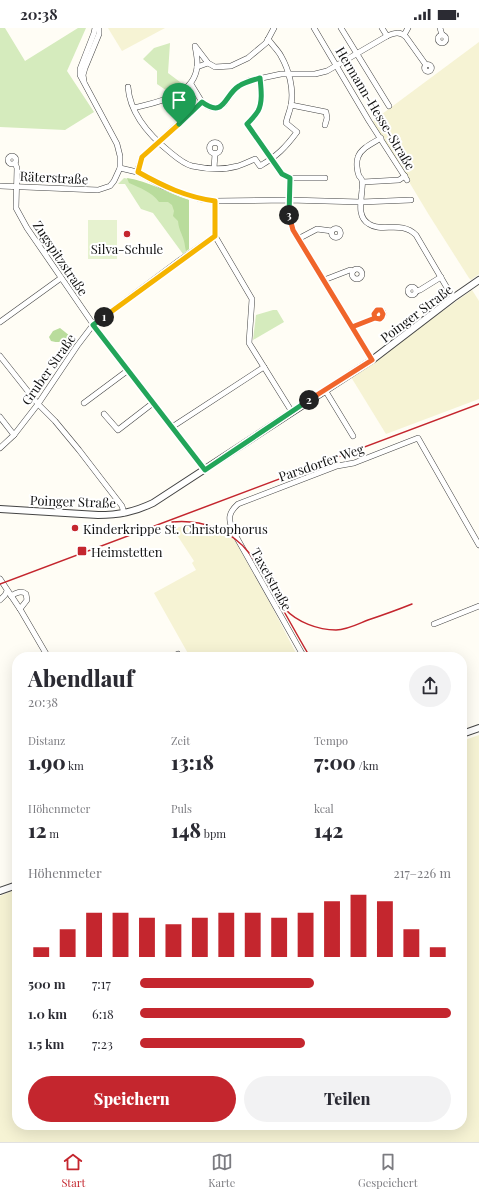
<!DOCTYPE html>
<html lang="de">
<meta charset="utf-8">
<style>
body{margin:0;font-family:"Playfair Display",serif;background:#f2f2f3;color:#2b2b33;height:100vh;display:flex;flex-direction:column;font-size:15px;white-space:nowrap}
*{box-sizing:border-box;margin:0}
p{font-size:13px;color:#7c7c81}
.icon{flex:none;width:22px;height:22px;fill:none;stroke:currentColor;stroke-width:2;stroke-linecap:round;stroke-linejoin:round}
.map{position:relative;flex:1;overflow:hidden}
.details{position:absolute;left:12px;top:624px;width:455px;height:478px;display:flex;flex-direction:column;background:#fff;border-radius:16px;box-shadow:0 4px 16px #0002}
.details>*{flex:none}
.pin{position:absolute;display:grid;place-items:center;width:34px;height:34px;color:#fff;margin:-41px -17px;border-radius:50% 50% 50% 0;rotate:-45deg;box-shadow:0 0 4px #0007}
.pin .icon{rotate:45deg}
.km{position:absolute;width:20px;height:20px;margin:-10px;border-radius:50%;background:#222;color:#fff;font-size:11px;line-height:20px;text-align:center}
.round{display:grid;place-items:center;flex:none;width:42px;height:42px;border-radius:21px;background:#f2f2f3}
.summary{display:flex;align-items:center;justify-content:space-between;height:68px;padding:0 16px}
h1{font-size:22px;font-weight:800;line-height:30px}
.metrics{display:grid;grid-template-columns:repeat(3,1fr);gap:6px;height:68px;padding:4px 16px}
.metrics div{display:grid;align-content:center}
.metrics b{font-size:20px;font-weight:800}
.metrics small{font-size:11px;font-weight:400}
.metrics p{font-size:11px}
.chart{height:112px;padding:8px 16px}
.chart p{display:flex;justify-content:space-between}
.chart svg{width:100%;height:72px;margin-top:4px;stroke:#c4262e;stroke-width:6}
.cta{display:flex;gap:8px;margin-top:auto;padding:8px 16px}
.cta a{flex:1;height:46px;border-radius:24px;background:#c4262e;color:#fff;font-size:16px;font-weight:800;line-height:46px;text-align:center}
.cta a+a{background:#f2f2f3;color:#2b2b33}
ul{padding:0 16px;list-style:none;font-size:13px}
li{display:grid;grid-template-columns:64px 48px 1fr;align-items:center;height:30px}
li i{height:10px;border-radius:5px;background:#c4262e}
.status{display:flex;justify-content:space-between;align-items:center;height:28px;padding:0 20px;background:#fff;direction:ltr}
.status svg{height:11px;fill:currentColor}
.menu{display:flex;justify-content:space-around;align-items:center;height:56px;border-top:1px solid #e1e1e2;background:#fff;font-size:11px;color:#7c7c81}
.menu a{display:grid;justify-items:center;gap:2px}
.menu .active{color:#c4262e}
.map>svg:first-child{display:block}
.farmland{fill:#f6f3d4}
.green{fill:#d5ebbd}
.forest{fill:#b9dc9c}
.pitch{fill:#e6f2cf}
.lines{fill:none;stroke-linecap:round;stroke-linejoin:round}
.minor-casing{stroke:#444;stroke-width:6}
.tertiary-casing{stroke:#444;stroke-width:8}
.minor{stroke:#fff;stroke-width:5}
.tertiary{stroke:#fff;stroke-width:6}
.rail{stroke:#c4262e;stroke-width:1.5}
.split-1-casing{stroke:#fff;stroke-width:8}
.split-2-casing{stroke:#fff;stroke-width:8}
.split-3-casing{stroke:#fff;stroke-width:8}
.split-4-casing{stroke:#fff;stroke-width:8}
.split-1{stroke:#f5b400;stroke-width:5}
.split-2{stroke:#22a559;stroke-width:5}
.split-3{stroke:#f0652b;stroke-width:5}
.split-4{stroke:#22a559;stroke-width:5}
.poi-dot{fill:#c4262e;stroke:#fff;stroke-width:1.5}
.labels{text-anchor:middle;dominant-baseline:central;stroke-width:4;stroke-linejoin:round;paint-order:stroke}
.street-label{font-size:13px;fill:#111;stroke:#fff}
.poi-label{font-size:13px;fill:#111;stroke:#fff;text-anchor:start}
</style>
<div class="status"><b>20:38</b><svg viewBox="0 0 49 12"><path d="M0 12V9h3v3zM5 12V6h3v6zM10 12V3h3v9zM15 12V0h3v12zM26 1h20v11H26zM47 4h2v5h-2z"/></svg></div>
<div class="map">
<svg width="479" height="1114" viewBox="0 0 479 1114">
<rect width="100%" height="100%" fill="#fffdf5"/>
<g class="farmland">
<path d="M108 0H165L122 23Z"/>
<path d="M479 14V246L471 252 469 250 429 187 373 94 374 92Z"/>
<path d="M472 262 479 273V371L386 406 351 349Z"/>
<path d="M183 498 199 500 217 505 234 511 271 577 298 629H190L154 565 196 542 192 535 194 533 173 501Z"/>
<path d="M479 707V1114H0V868L17 861V1097H462V713Z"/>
</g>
<g class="green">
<path d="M0 0H5L25 33 78 0H86L67 43 94 84 65 102 0 99Z"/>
<path d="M170 15 168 45 184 57 180 62 173 67 157 56V43L143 31 154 20Z"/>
<path d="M124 150C147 153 167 165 189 172V221L183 226 153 185 141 181 125 156H118Z"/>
<path d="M273 282H277L284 294 253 312 256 287Z"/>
</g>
<g class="forest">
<path d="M127 150C148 153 168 165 189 172V221L186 223C185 220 185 217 184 213 182 205 179 203 178 193L173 188 174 183 172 177 168 174H159C152 164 140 160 129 155Z"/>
<path d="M60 300 70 308 72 313 69 315C63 313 57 315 51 313L49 309 53 303Z"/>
</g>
<rect class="pitch" x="88" y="192" width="29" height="39"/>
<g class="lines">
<defs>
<g id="minor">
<path d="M314 0 369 93 407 152"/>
<path d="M341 0 389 78"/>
<path d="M382 0 387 8"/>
<path d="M440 0 442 7"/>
<circle cx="442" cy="11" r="4"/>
<path d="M404 7 408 0"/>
<circle cx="428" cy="40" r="3.5"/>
<path d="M197 39 208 35"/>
<path d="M260 50C261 61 263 74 258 83 255 88 251 92 247 96L282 146 290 150"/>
<path d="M84 53 83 47 85 40 99 6V0"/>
<path d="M191 56 202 74 207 78 212 80 219 79 224 76 234 62 239 58 248 53 281 46H315L327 43 387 8C394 5 400 3 406 9L426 37"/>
<path d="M128 59C130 86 151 109 171 125 177 130 184 136 192 138 206 141 224 142 238 138 244 136 250 133 255 131L260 138C277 128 285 120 297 104L286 95C287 89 290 83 291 77 294 61 289 42 281 28 278 22 272 17 268 11"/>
<path d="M291 77 326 84 327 90 325 97"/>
<path d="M134 80C157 74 194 68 197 39 198 32 196 24 195 18L208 35 215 39 231 38 248 30 266 15 274 0"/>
<path d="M381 110C373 115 361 120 358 129 356 134 357 143 359 148 360 149 362 151 362 153 363 156 362 159 362 162 361 174 357 189 369 196 382 205 401 192 416 207L453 270"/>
<circle cx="215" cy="120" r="5.5"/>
<circle cx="12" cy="132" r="4"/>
<path d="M15 135 17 140 16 180 27 200 102 309 205 442"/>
<path d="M120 140 137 144 162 158 181 165 200 171 215 173 289 172 361 174 411 172"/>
<path d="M214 140 215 126"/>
<path d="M137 144 142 129 202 74"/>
<path d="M290 150 289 184 293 202 372 332"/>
<path d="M290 150H325"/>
<path d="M363 154 399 152 405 148"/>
<path d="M0 158 98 162 110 158 114 153 120 140V128L117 116 80 47V41L94 5 95 0"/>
<path d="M215 173V208L252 271 249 315 292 384"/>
<circle cx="336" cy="205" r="4.5"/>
<path d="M298 211 317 201 332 203"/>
<circle cx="357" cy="246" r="5"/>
<path d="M324 252 350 242 353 243"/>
<circle cx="412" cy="263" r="4"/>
<path d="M416 263 420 262 441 249"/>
<circle cx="379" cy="286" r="4.5"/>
<path d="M0 294 61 250"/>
<path d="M352 299 375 290"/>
<path d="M0 328 38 376 55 393 79 422 122 478 124 485"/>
<path d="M325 362 353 408"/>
<path d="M84 375 127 343"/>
<path d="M104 386 118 402 153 375"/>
<path d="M0 389 14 407"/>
<path d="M172 399 264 339"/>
<path d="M0 420 14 407 38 376 77 318 93 297 180 232 215 208"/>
<path d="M0 551 20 581 48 629"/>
<path d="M11 568C16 565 21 562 26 566L27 572 20 581"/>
<path d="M0 572 5 567 7 563"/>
<path d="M434 596 479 578"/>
<path d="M172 629 178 626"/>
<path d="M304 629 233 503C228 491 228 485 238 476L337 438 354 435 418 410 479 517"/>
</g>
<g id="tertiary">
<path d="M0 481 98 487C119 487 134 484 153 475L372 332 453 270 479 252"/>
<path d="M462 706 479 700"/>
<path d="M0 863 17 857"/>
</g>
</defs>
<use href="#minor" class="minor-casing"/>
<use href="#tertiary" class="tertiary-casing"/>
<use href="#minor" class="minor"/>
<use href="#tertiary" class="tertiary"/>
<g class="rail">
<path d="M172 494C201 491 232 502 250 526 260 539 267 554 275 568 287 588 298 609 310 629"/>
<path d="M0 556 479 376"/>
<path d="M285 581C297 594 318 602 336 602 347 602 358 596 368 592 383 587 397 582 412 576"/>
</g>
</g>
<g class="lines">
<defs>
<path id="split-1" d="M104 289 215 208V173C186 169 163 158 138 144L142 129 179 96"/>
<path id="split-2" d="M104 289 93 297 205 442 309 372"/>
<path id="split-3" d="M289 187 293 202 352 299 375 290 380 291 382 289 383 286 381 282H377L374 286 375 290 352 299 372 332 309 372"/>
<path id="split-4" d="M179 96 202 74C225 91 224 67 239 58 245 54 253 52 260 50 261 60 263 74 258 83 255 88 251 92 247 96L282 146 290 150 289 187"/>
</defs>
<use href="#split-1" class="split-1-casing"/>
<use href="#split-2" class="split-2-casing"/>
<use href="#split-3" class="split-3-casing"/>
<use href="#split-4" class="split-4-casing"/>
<use href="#split-1" class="split-1"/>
<use href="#split-2" class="split-2"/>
<use href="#split-3" class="split-3"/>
<use href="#split-4" class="split-4"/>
</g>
<g class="poi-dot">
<circle cx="127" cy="206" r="4"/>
<circle cx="75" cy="500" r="4"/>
<rect x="77" y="518" width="10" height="10" rx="2"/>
</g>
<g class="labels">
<g class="street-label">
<text transform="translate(376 80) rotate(59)">Hermann-Hesse-Straße</text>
<text transform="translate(54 149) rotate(3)">Räterstraße</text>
<text transform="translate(61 230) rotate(56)">Zugspitzstraße</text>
<text transform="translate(416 285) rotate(-37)">Poinger Straße</text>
<text transform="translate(48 341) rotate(-55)">Gruber Straße</text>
<text transform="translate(321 434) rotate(-19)">Parsdorfer Weg</text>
<text transform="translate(73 473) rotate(2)">Poinger Straße</text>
<text transform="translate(272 551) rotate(61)">Taxetstraße</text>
</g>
<g class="poi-label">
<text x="127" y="220" text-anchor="middle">Silva-Schule</text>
<text x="83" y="500">Kinderkrippe St. Christophorus</text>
<text x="91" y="523">Heimstetten</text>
</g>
</g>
</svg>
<div class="pin" style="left:179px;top:96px;background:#1e9e55"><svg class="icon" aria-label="arrive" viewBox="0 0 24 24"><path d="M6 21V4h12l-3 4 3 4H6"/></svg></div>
<b class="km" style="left:104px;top:289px">1</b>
<b class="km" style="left:309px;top:372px">2</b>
<b class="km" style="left:289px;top:187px">3</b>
<section class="details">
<div class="summary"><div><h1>Abendlauf</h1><p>20:38</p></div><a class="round"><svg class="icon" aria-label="share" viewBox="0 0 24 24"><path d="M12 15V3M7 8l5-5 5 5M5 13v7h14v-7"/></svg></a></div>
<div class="metrics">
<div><p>Distanz</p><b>1.90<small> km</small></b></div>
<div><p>Zeit</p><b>13:18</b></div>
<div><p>Tempo</p><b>7:00<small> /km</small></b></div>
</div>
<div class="metrics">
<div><p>Höhenmeter</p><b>12<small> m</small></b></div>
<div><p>Puls</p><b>148<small> bpm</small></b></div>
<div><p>kcal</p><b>142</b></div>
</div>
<div class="chart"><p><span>Höhenmeter</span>217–226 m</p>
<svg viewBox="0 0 160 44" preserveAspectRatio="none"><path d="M5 44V38M15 44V27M25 44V17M35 44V17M45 44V20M55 44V24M65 44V20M75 44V17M85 44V17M95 44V20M105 44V17M115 44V10M125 44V6M135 44V10M145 44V27M155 44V38"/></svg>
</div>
<ul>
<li><b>500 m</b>7:17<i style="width:56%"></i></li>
<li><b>1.0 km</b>6:18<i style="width:100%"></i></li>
<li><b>1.5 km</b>7:23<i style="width:53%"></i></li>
</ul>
<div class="cta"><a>Speichern</a><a>Teilen</a></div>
</section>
</div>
<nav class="menu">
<a class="active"><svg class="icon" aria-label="home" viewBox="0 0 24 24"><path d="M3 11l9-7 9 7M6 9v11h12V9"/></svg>Start</a>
<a><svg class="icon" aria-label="map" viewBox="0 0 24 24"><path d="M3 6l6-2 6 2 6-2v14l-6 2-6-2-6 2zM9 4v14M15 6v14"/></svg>Karte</a>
<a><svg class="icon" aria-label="saved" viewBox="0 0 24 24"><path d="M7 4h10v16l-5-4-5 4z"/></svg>Gespeichert</a>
</nav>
